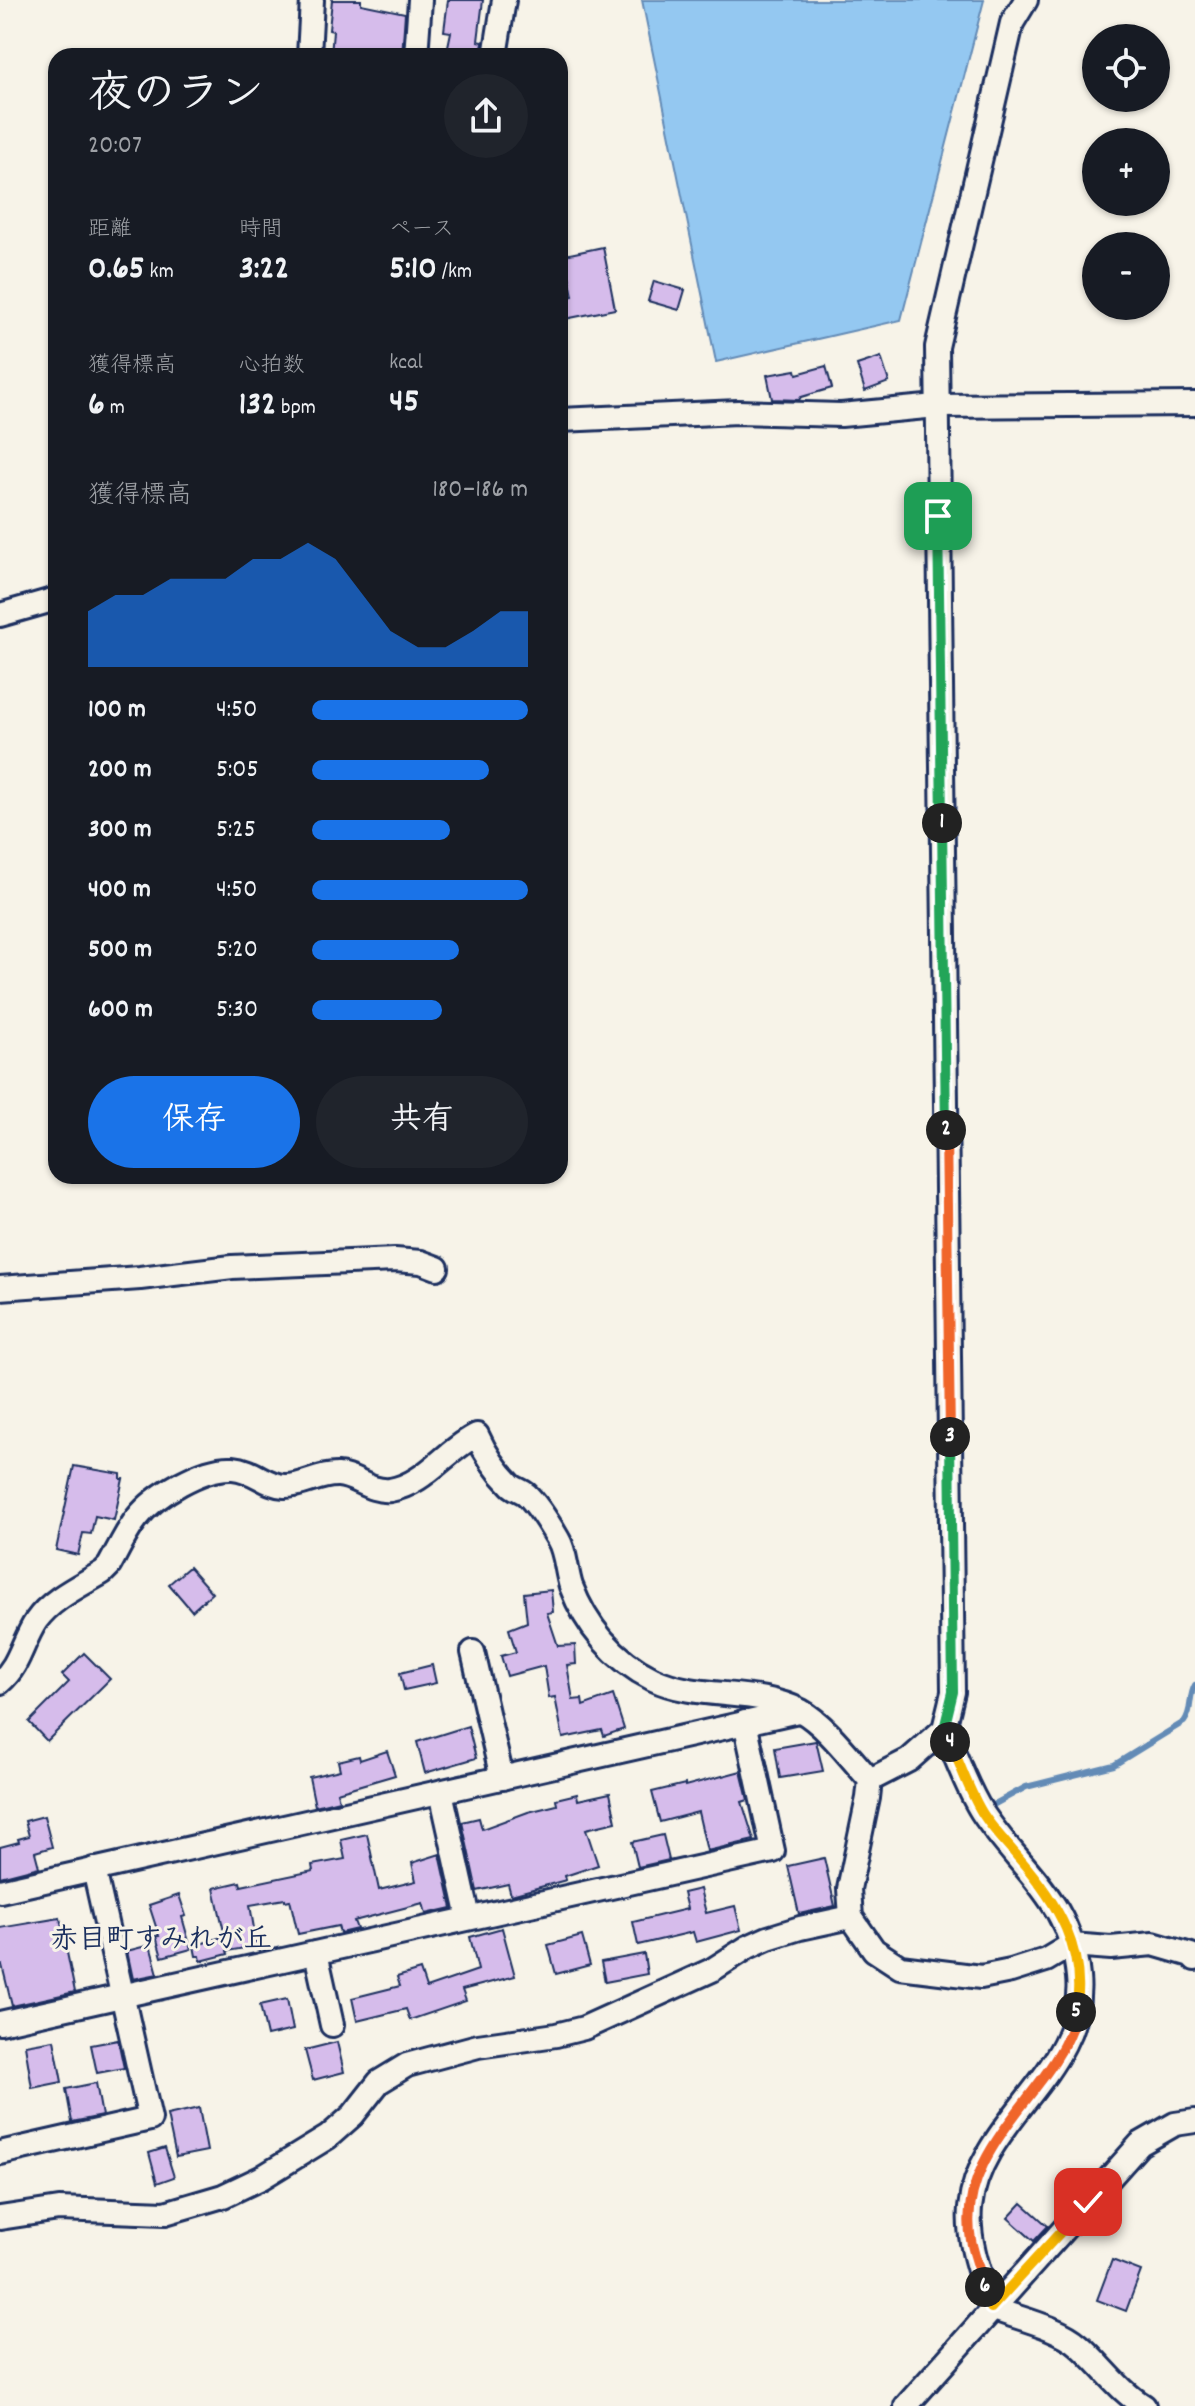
<!DOCTYPE html>
<html lang="ja">
<meta charset="utf-8">
<style>
body{margin:0;font-family:Dekko,"Klee One",sans-serif;background:#20242c;color:#f1f3f6;height:100vh;display:flex;flex-direction:column;font-size:30px;white-space:nowrap}
*{box-sizing:border-box;margin:0}
p{font-size:26px;color:#9ea1a6}
.icon{flex:none;width:44px;height:44px;fill:none;stroke:currentColor;stroke-width:2;stroke-linecap:round;stroke-linejoin:round}
.map{position:relative;flex:1;overflow:hidden}
.details{position:absolute;left:48px;top:48px;width:520px;height:1136px;display:flex;flex-direction:column;background:#171b24;border-radius:24px;box-shadow:0 2px 6px #0004}
.details>*{flex:none}
.fabs{position:absolute;left:1082px;top:24px;display:grid;gap:16px}
.fabs a{display:grid;place-items:center;width:88px;height:88px;border-radius:50%;background:#171b24;box-shadow:0 2px 6px #0004;font-size:40px}
.pin{position:absolute;display:grid;place-items:center;width:68px;height:68px;color:#fff;margin:-34px;border-radius:16px;box-shadow:0 4px 12px #0006}
.km{position:absolute;width:40px;height:40px;margin:-20px;border-radius:50%;background:#222;color:#fff;font-size:22px;line-height:40px;text-align:center}
.round{display:grid;place-items:center;flex:none;width:84px;height:84px;border-radius:42px;background:#20242c}
.head{display:flex;align-items:center;justify-content:space-between;height:136px;padding:0 40px}
h1{font-size:44px;font-weight:700;line-height:60px}
.stats{display:grid;grid-template-columns:repeat(3,1fr);gap:12px;height:136px;padding:8px 40px}
.stats div{display:grid;align-content:center}
.stats b{font-size:34px;font-weight:700}
.stats small{font-size:22px;font-weight:400}
.stats p{font-size:22px}
.chart{height:224px;padding:16px 40px}
.chart p{display:flex;justify-content:space-between}
.chart svg{width:100%;height:144px;margin-top:8px;fill:#1a73e8;opacity:.7}
.cta{display:flex;gap:16px;margin-top:auto;padding:16px 40px}
.cta a{flex:1;height:92px;border-radius:48px;background:#1a73e8;color:#fff;font-size:32px;font-weight:700;line-height:92px;text-align:center}
.cta a+a{background:#20242c;color:#f1f3f6}
ul{padding:0 40px;list-style:none;font-size:26px}
li{display:grid;grid-template-columns:128px 96px 1fr;align-items:center;height:60px}
li i{height:20px;border-radius:10px;background:#1a73e8}
.map>svg:first-child{display:block}
.water{fill:#94c8f1;stroke:#648bb6;stroke-width:2}
.lines{fill:none;stroke-linecap:round;stroke-linejoin:round}
.stream{stroke:#648bb6;stroke-width:6}
.building{fill:#d6bceb;stroke:#1b2f5e;stroke-width:2}
.minor-casing{stroke:#1b2f5e;stroke-width:28}
.minor{stroke:#f7f3e8;stroke-width:22}
.split-1-casing{stroke:#fff;stroke-width:16}
.split-2-casing{stroke:#fff;stroke-width:16}
.split-3-casing{stroke:#fff;stroke-width:16}
.split-4-casing{stroke:#fff;stroke-width:16}
.split-5-casing{stroke:#fff;stroke-width:16}
.split-6-casing{stroke:#fff;stroke-width:16}
.split-7-casing{stroke:#fff;stroke-width:16}
.split-1{stroke:#22a559;stroke-width:10}
.split-2{stroke:#22a559;stroke-width:10}
.split-3{stroke:#f0652b;stroke-width:10}
.split-4{stroke:#22a559;stroke-width:10}
.split-5{stroke:#f5b400;stroke-width:10}
.split-6{stroke:#f0652b;stroke-width:10}
.split-7{stroke:#f5b400;stroke-width:10}
.labels{text-anchor:middle;dominant-baseline:central;stroke-width:6;stroke-linejoin:round;paint-order:stroke}
.quarter-label{font-size:28px;font-weight:bold;fill:#1b2f5e;stroke:#f7f3e8}
</style>
<div class="map">
<svg width="1195" height="2406" viewBox="0 0 1195 2406">
<rect width="100%" height="100%" fill="#f7f3e8"/>
<filter id="ink" filterUnits="userSpaceOnUse"><feTurbulence type="fractalNoise" baseFrequency=".0125" numOctaves="2"/><feDisplacementMap in="SourceGraphic" scale="16" xChannelSelector="R" yChannelSelector="G"/><feConvolveMatrix kernelMatrix="1 2 1 2 8 2 1 2 1" color-interpolation-filters="sRGB"/></filter>
<g filter="url(#ink)">
<path class="water" d="M642 0H984L901 320 716 362Z"/>
<g class="lines">
<path class="stream" d="M993 1805 1026 1787 1114 1765 1184 1722C1193 1710 1188 1697 1195 1685"/>
</g>
<g class="building">
<path d="M332 0H361V4L405 13 402 56H331L333 31 329 30Z"/>
<path d="M448 0H483L478 41 483 42 481 56H446L451 32 444 31Z"/>
<path d="M603 247 615 309 560 320V299L573 296 565 255Z"/>
<path d="M654 281 685 290 679 310 648 301Z"/>
<path d="M881 357 889 382 865 391 857 365Z"/>
<path d="M826 366 832 388 801 397 799 400 772 399 767 375 796 370 797 374Z"/>
<path d="M74 1466 121 1474V1479H123L114 1520 95 1516 91 1534 83 1533 78 1555 56 1550Z"/>
<path d="M189 1567 212 1593 192 1611 169 1584Z"/>
<path d="M551 1590 553 1612 547 1613 558 1646 575 1645 576 1664 567 1665 573 1700 582 1699 583 1706 613 1695 624 1729 604 1736 602 1730 563 1738 555 1697 549 1698 544 1666 507 1676 501 1656 516 1652 509 1629 527 1622 524 1593Z"/>
<path d="M84 1653 110 1679 47 1741 29 1722 69 1682 62 1675Z"/>
<path d="M432 1665 436 1683 404 1690 400 1673Z"/>
<path d="M468 1726 476 1758 425 1773 417 1742Z"/>
<path d="M816 1741 823 1771 780 1778 775 1748Z"/>
<path d="M387 1751 395 1775 337 1792 339 1800 315 1806 309 1777 340 1770 338 1761 359 1756 360 1760Z"/>
<path d="M741 1771 748 1800 742 1802 754 1840 707 1851 698 1812 660 1822 652 1792 685 1784V1786Z"/>
<path d="M610 1793 616 1822 586 1829 598 1865 565 1876 566 1880 511 1895 508 1884 477 1891 462 1822 479 1818 482 1829 528 1812 557 1805 556 1799 577 1794 578 1800Z"/>
<path d="M44 1816 52 1847 35 1852 39 1867 0 1877V1847L19 1842 18 1839 29 1836 25 1821Z"/>
<path d="M367 1834 379 1890 416 1881 412 1863 440 1854 452 1908 426 1914 423 1903 354 1921 357 1929 340 1933 338 1926 298 1934 290 1900 285 1901V1899L250 1905 257 1946 227 1951 228 1954 201 1961 200 1956H196L194 1946 225 1936 214 1888 240 1882 241 1886 313 1871 312 1865 345 1859 341 1840Z"/>
<path d="M663 1835 669 1860 638 1867 632 1842Z"/>
<path d="M824 1858 835 1906 799 1914 788 1866Z"/>
<path d="M700 1889 706 1913 735 1906 741 1930 696 1942 693 1932 638 1945 633 1922 687 1909 683 1893Z"/>
<path d="M179 1895 186 1916 182 1917 191 1949 162 1957 156 1936H159L149 1905Z"/>
<path d="M60 1918 75 1992 12 2006 2 1965H0V1928Z"/>
<path d="M502 1928 515 1976 462 1990 466 2001 410 2020 406 2009 357 2021 352 1998 400 1986 397 1977 420 1970 426 1988 478 1970 470 1937Z"/>
<path d="M582 1936 590 1965 556 1974 548 1945Z"/>
<path d="M150 1945 158 1974 133 1979 127 1951Z"/>
<path d="M644 1954 647 1974 605 1982 601 1962Z"/>
<path d="M287 1999 293 2030 267 2036 260 2005Z"/>
<path d="M54 2040 62 2082 32 2088 25 2045Z"/>
<path d="M118 2040 124 2068 97 2073 91 2045Z"/>
<path d="M337 2042 344 2072 313 2080 305 2050Z"/>
<path d="M96 2083 102 2116 72 2122 66 2089Z"/>
<path d="M199 2108 207 2151 176 2157 167 2115Z"/>
<path d="M165 2148 174 2177 157 2183 149 2153Z"/>
<path d="M1022 2203 1048 2226 1034 2241 1008 2218Z"/>
<path d="M1112 2260 1141 2271 1126 2311 1097 2300Z"/>
</g>
<g class="lines">
<defs>
<g id="minor">
<path d="M309 56 312 0"/>
<path d="M416 56 420 0"/>
<path d="M495 56 504 0"/>
<path d="M560 420 738 412 841 415 937 406 1195 404"/>
<path d="M0 615 56 599"/>
<path d="M0 1288 140 1278 232 1267 395 1260 421 1262 437 1268"/>
<path d="M473 1652 502 1778"/>
<path d="M0 1682C20 1665 22 1642 36 1621 51 1599 80 1586 103 1572L109 1566C118 1550 126 1532 137 1518 155 1495 203 1466 233 1468 255 1470 265 1485 284 1486 302 1487 319 1474 338 1475 356 1476 369 1492 390 1490 424 1485 447 1449 477 1435 485 1453 496 1470 511 1485 515 1489 521 1490 526 1494 536 1503 551 1527 558 1539 566 1552 566 1571 571 1586 586 1626 614 1660 653 1679 699 1701 755 1687 801 1711 825 1724 851 1759 870 1780L868 1798 849 1889 851 1917 874 1950 900 1967 981 1977 1011 1971 1046 1960 1071 1945 1111 1948 1153 1944 1191 1955 1195 1959"/>
<path d="M944 1729C956 1756 966 1787 982 1812 1020 1870 1071 1900 1078 1977 1087 2071 979 2118 970 2208 967 2242 981 2276 991 2308 1017 2318 1059 2327 1079 2345 1102 2365 1118 2390 1144 2406"/>
<path d="M870 1780 909 1760 944 1729 953 1692 937 347 1012 23 1026 0"/>
<path d="M441 1792 469 1918"/>
<path d="M0 1891 798 1711"/>
<path d="M316 1953 332 2025"/>
<path d="M0 2023 773 1851 745 1722"/>
<path d="M0 2153 150 2119 94 1869"/>
<path d="M0 2218 59 2209 165 2213 223 2196 261 2178 328 2137 353 2115 379 2082 407 2065 478 2046 556 2035 584 2028 712 1970 748 1947 768 1938 800 1928 851 1917"/>
<path d="M906 2406 1140 2144 1175 2124 1195 2121"/>
</g>
</defs>
<use href="#minor" class="minor-casing"/>
<use href="#minor" class="minor"/>
</g>
</g>
<g class="lines" filter="url(#ink)">
<defs>
<path id="split-1" d="M938 516 942 823"/>
<path id="split-2" d="M942 823 946 1130"/>
<path id="split-3" d="M946 1130 950 1437"/>
<path id="split-4" d="M950 1437 953 1692 944 1729 950 1742"/>
<path id="split-5" d="M950 1742C960 1764 968 1788 980 1809 990 1827 1005 1841 1018 1857 1057 1902 1087 1950 1076 2012"/>
<path id="split-6" d="M985 2287C980 2271 974 2256 971 2240 960 2179 1002 2132 1036 2087 1053 2065 1070 2040 1076 2012"/>
<path id="split-7" d="M985 2287 991 2308 1088 2202"/>
</defs>
<use href="#split-1" class="split-1-casing"/>
<use href="#split-2" class="split-2-casing"/>
<use href="#split-3" class="split-3-casing"/>
<use href="#split-4" class="split-4-casing"/>
<use href="#split-5" class="split-5-casing"/>
<use href="#split-6" class="split-6-casing"/>
<use href="#split-7" class="split-7-casing"/>
<use href="#split-1" class="split-1"/>
<use href="#split-2" class="split-2"/>
<use href="#split-3" class="split-3"/>
<use href="#split-4" class="split-4"/>
<use href="#split-5" class="split-5"/>
<use href="#split-6" class="split-6"/>
<use href="#split-7" class="split-7"/>
</g>
<g class="labels">
<g class="quarter-label">
<text x="161" y="1942">赤目町すみれが丘</text>
</g>
</g>
</svg>
<div class="fabs">
<a><svg class="icon" aria-label="locate" viewBox="0 0 24 24"><circle cx="12" cy="12" r="6"/><path d="M12 2v4M12 18v4M2 12h4M18 12h4"/></svg></a>
<a>+</a>
<a>−</a>
</div>
<div class="pin" style="left:938px;top:516px;background:#1e9e55"><svg class="icon" aria-label="arrive" viewBox="0 0 24 24"><path d="M6 21V4h12l-3 4 3 4H6"/></svg></div>
<div class="pin" style="left:1088px;top:2202px;background:#d93025"><svg class="icon" aria-label="check" viewBox="0 0 24 24"><path d="M5 12l5 5 9-10"/></svg></div>
<b class="km" style="left:942px;top:823px">1</b>
<b class="km" style="left:946px;top:1130px">2</b>
<b class="km" style="left:950px;top:1437px">3</b>
<b class="km" style="left:950px;top:1742px">4</b>
<b class="km" style="left:1076px;top:2012px">5</b>
<b class="km" style="left:985px;top:2287px">6</b>
<section class="details">
<div class="head"><div><h1>夜のラン</h1><p>20:07</p></div><a class="round"><svg class="icon" aria-label="share" viewBox="0 0 24 24"><path d="M12 15V3M7 8l5-5 5 5M5 13v7h14v-7"/></svg></a></div>
<div class="stats">
<div><p>距離</p><b>0.65<small> km</small></b></div>
<div><p>時間</p><b>3:22</b></div>
<div><p>ペース</p><b>5:10<small> /km</small></b></div>
</div>
<div class="stats">
<div><p>獲得標高</p><b>6<small> m</small></b></div>
<div><p>心拍数</p><b>132<small> bpm</small></b></div>
<div><p>kcal</p><b>45</b></div>
</div>
<div class="chart"><p><span>獲得標高</span>180–186 m</p>
<svg viewBox="0 0 160 44" preserveAspectRatio="none"><path d="M0 44V27L10 22L20 22L30 17L40 17L50 17L60 11L70 11L80 6L90 11L100 22L110 33L120 38L130 38L140 33L150 27L160 27V44z"/></svg>
</div>
<ul>
<li><b>100 m</b>4:50<i style="width:100%"></i></li>
<li><b>200 m</b>5:05<i style="width:82%"></i></li>
<li><b>300 m</b>5:25<i style="width:64%"></i></li>
<li><b>400 m</b>4:50<i style="width:100%"></i></li>
<li><b>500 m</b>5:20<i style="width:68%"></i></li>
<li><b>600 m</b>5:30<i style="width:60%"></i></li>
</ul>
<div class="cta"><a>保存</a><a>共有</a></div>
</section>
</div>
